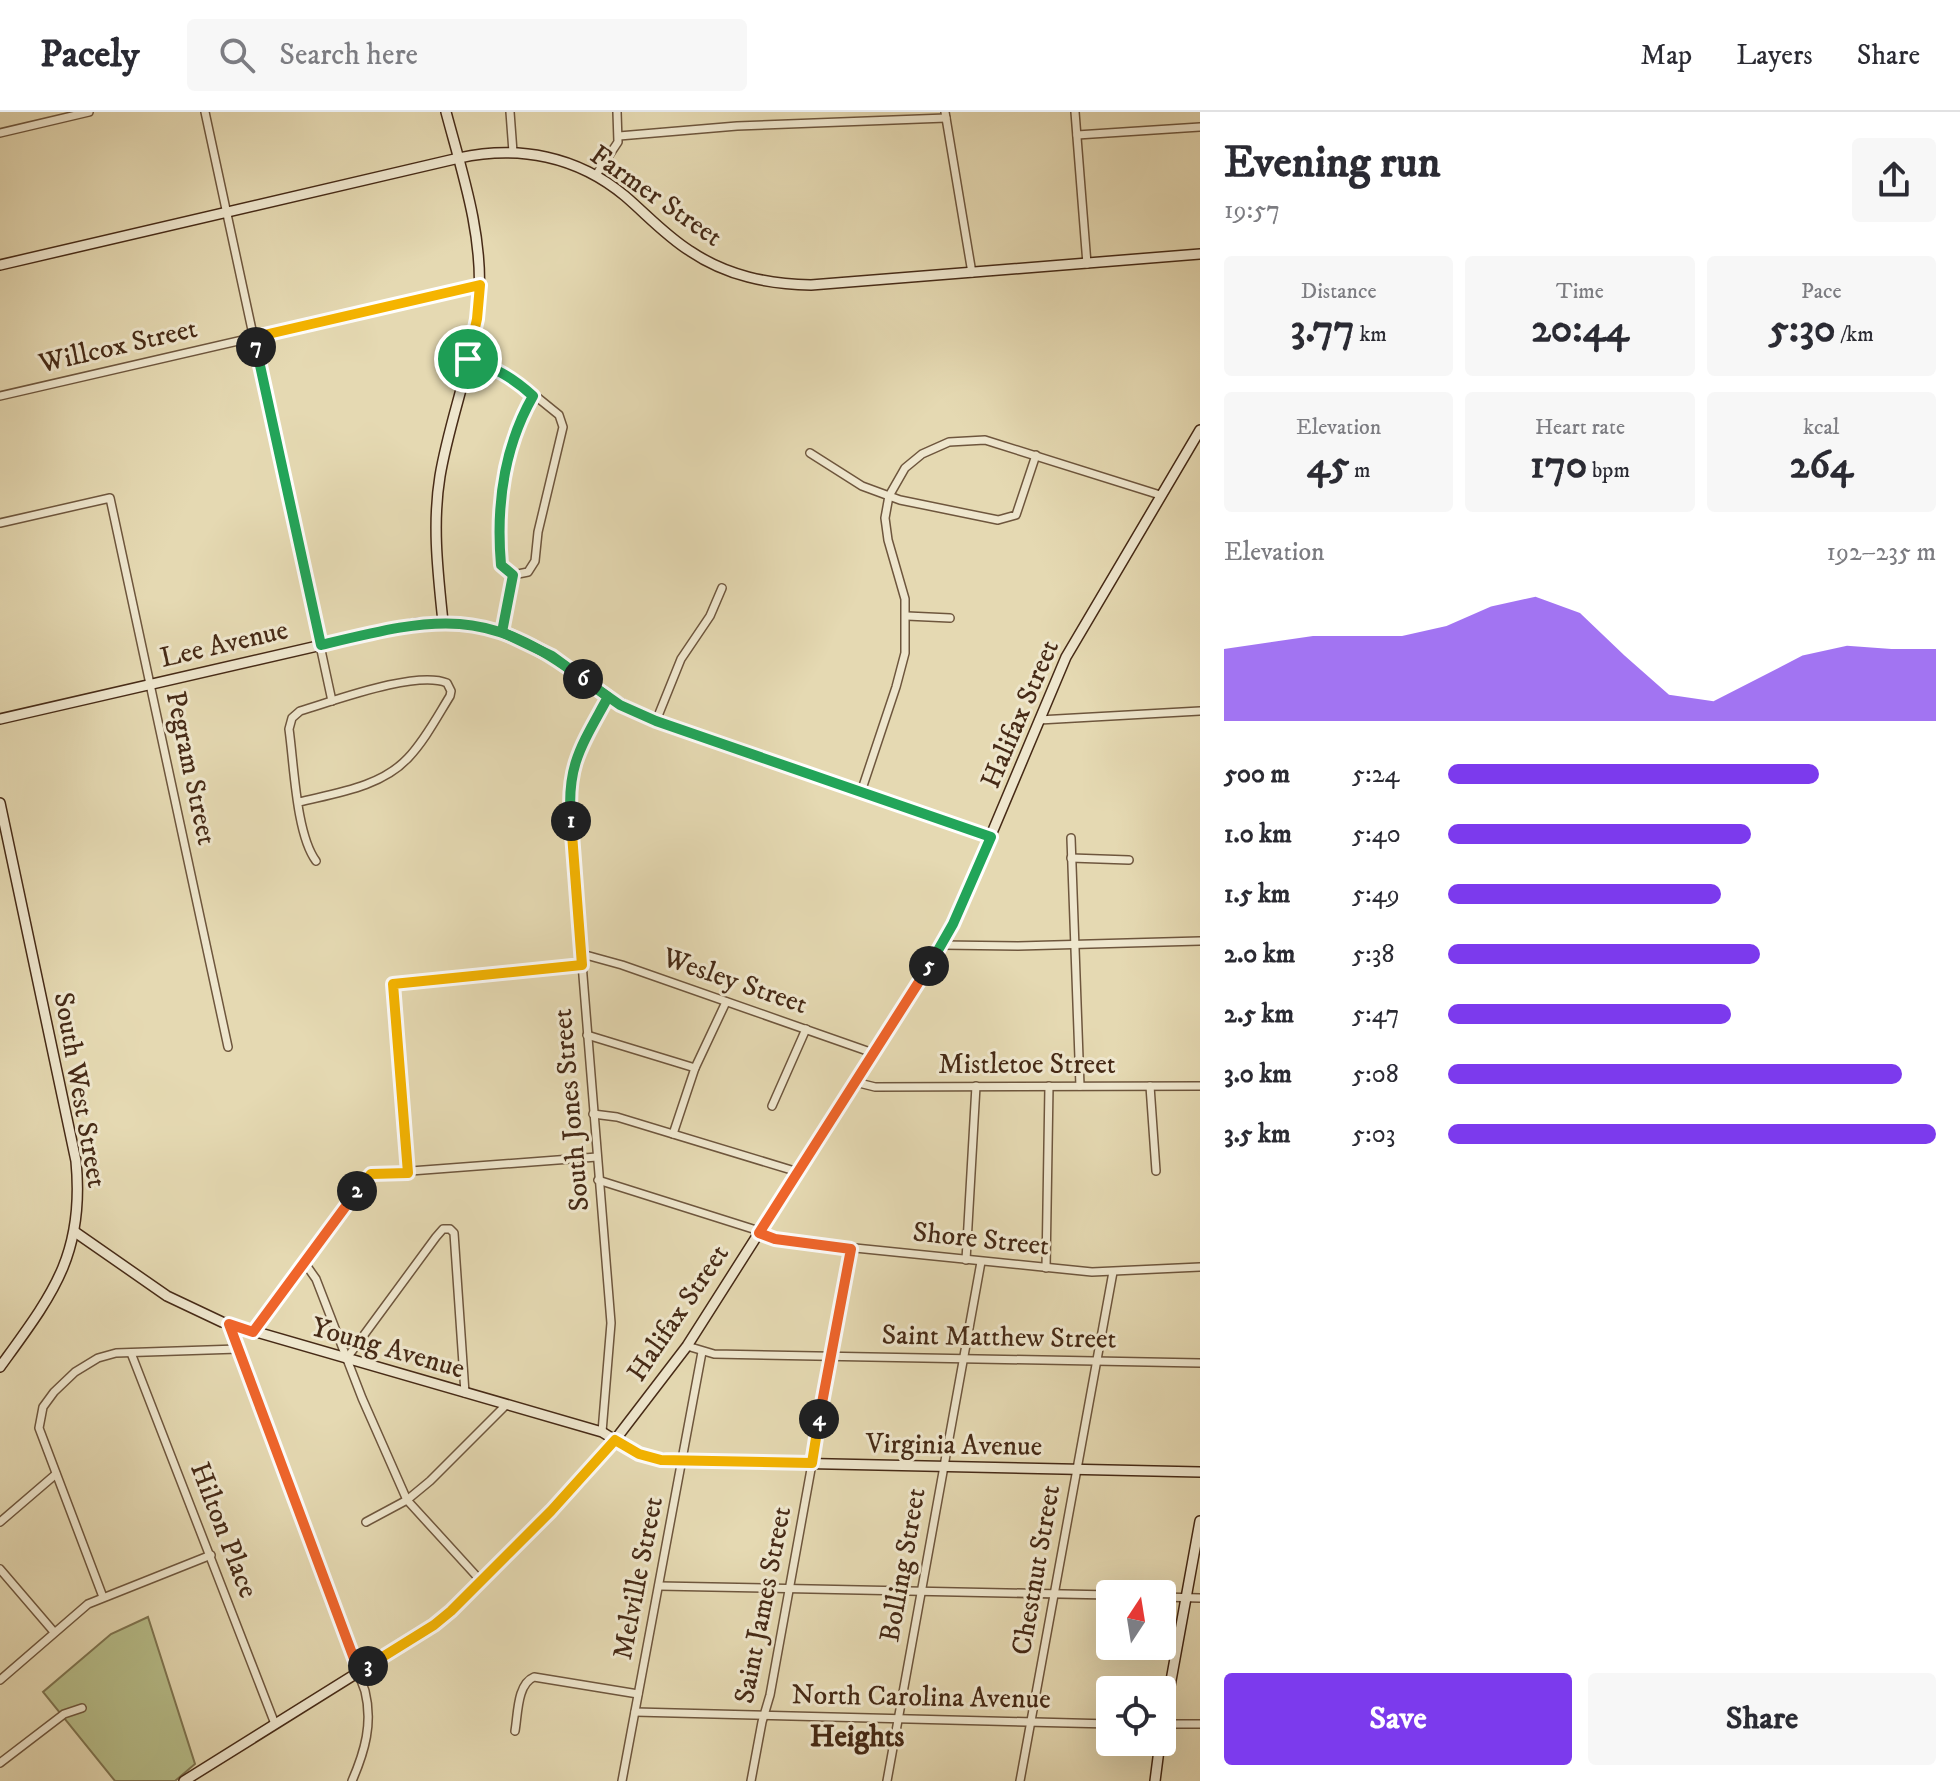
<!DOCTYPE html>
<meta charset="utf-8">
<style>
body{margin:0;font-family:"IM FELL DW Pica",serif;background:#f7f7f7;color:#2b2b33;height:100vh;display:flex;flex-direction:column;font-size:30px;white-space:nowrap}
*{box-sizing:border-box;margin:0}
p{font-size:26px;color:#7c7c81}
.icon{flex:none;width:44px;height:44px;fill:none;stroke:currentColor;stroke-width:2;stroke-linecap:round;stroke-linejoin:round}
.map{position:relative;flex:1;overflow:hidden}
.details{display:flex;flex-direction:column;background:#fff;width:760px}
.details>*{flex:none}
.needle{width:52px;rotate:12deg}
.tools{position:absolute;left:1096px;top:1468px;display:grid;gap:16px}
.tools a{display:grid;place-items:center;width:80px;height:80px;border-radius:8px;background:#fff;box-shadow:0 8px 32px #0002;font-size:40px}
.pin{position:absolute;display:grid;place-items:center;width:68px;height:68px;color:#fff;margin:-34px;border:4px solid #fff;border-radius:50%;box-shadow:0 2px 8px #0007}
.km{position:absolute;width:40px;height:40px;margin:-20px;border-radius:50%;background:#222;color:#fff;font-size:22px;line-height:40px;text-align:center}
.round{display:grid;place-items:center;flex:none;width:84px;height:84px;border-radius:8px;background:#f7f7f7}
.head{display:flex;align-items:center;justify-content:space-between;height:136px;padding:0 24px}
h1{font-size:44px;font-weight:700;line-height:60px}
.figures{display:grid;grid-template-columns:repeat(3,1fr);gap:12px;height:136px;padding:8px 24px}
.figures div{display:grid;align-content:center;border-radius:8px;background:#f7f7f7;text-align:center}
.figures b{font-size:40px;font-weight:700}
.figures small{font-size:22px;font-weight:400}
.figures p{font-size:22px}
.chart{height:224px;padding:16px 24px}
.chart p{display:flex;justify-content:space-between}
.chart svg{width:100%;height:144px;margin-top:8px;fill:#7c3aed;opacity:.7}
.action{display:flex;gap:16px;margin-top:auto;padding:16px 24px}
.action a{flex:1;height:92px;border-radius:8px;background:#7c3aed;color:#fff;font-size:32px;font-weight:700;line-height:92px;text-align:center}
.action a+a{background:#f7f7f7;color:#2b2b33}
ul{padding:0 24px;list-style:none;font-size:26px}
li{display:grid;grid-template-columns:128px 96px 1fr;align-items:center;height:60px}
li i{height:20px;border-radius:10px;background:#7c3aed}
header{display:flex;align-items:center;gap:48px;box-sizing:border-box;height:112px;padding:0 40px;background:#fff;border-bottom:2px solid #e1e1e2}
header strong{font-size:38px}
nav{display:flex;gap:44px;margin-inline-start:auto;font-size:28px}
.search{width:560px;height:72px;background:#f7f7f7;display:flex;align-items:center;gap:20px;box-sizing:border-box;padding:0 28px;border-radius:8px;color:#7c7c81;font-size:30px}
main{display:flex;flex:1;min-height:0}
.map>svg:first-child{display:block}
.green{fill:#b7be8a;stroke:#7e7450;stroke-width:2}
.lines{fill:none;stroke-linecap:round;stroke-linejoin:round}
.street-casing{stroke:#6e563d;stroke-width:10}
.secondary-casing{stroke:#462a16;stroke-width:12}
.street{stroke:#eee6cd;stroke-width:7}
.secondary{stroke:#eee6cd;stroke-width:9}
.split-1-casing{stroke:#fff;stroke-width:16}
.split-2-casing{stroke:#fff;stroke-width:16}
.split-3-casing{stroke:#fff;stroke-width:16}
.split-4-casing{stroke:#fff;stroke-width:16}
.split-5-casing{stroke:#fff;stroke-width:16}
.split-6-casing{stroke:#fff;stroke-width:16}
.split-7-casing{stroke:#fff;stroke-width:16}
.split-8-casing{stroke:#fff;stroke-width:16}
.split-1{stroke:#22a559;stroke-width:10}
.split-2{stroke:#f5b400;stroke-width:10}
.split-3{stroke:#f0652b;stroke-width:10}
.split-4{stroke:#f5b400;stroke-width:10}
.split-5{stroke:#f0652b;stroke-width:10}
.split-6{stroke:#22a559;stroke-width:10}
.split-7{stroke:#22a559;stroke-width:10}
.split-8{stroke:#f5b400;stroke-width:10}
.labels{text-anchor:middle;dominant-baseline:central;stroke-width:6;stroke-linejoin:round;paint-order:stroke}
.street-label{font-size:28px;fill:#462a16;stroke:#eee6cd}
.neighbourhood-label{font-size:30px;font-weight:bold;fill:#462a16;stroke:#eee6cd}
</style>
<header>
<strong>Pacely</strong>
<div class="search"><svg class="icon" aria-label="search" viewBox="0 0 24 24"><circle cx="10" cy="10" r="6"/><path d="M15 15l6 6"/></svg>Search here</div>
<nav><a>Map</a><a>Layers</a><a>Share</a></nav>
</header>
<main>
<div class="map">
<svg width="1200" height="1669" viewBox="0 0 1200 1669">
<rect width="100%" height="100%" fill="#e5d9b2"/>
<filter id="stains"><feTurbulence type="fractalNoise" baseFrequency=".0025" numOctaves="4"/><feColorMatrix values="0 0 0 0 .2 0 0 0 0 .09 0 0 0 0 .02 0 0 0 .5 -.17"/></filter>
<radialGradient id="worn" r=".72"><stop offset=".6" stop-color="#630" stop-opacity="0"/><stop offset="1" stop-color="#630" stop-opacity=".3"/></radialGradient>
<path class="green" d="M148 1505 195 1652 175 1669H115L43 1580 111 1522Z"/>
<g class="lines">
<defs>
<g id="street">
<path d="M205 0 332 589"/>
<path d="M510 0 513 40"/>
<path d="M945 0 972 161"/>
<path d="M1075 0 1087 152"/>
<path d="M0 21 89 0"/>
<path d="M1077 23 1200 15"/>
<path d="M619 24 737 14 946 6"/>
<path d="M596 63 618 30 617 0"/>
<path d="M468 247 494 255 517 269 559 303 563 315 538 420 535 449 528 460 513 463 502 520"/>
<path d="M0 284 480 173"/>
<path d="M810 341 862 374 900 388 998 408 1016 403 1036 343"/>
<path d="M0 411 110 386 228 935"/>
<path d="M513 463 501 453C496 395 504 335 533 284"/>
<path d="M907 504 950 506"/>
<path d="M1039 608 1200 599"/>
<path d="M656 609 681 547 710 504 722 476"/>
<path d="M861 680 896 575 905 541V487L888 428 885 406 889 384 905 356 922 342 949 330 985 328 1160 383"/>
<path d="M299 690C336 681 381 675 408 646 425 628 437 605 450 584L451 579 447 571C416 558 334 589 300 599L292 606 289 617C294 652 296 722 316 749"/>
<path d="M1071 726 1080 974"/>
<path d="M1071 746 1129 748"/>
<path d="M942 833 1018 834 1200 829"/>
<path d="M582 842 622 853 873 941"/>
<path d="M587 923 695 956"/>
<path d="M855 970 875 975 1200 974"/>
<path d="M1150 974 1156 1059"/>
<path d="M772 994 806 917"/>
<path d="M593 1002 617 1005 798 1060"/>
<path d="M673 1022 695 956 726 890"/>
<path d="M408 1061 393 872 582 853"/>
<path d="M598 1068 753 1117 766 1124 796 1130 1092 1160 1200 1155"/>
<path d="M966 1148 976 974"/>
<path d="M304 1150 316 1167 362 1286 407 1388 481 1469"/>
<path d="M1046 1156 1049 974"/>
<path d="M229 1212 365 1579C373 1611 365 1639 352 1669"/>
<path d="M253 1220 371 1062 597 1045"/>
<path d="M687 1234 714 1242 1200 1251"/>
<path d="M131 1241 275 1612"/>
<path d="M347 1246 436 1125 443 1117H450L454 1121 465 1281"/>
<path d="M602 1320 611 1211 569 690 575 648 608 585"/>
<path d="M0 1410 56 1362"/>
<path d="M366 1410 407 1388 430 1369 506 1293"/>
<path d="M0 1457 54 1520"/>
<path d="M659 1474 1110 1483"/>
<path d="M103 1485 39 1316 43 1295 54 1280 75 1260 98 1246 116 1241 238 1237"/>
<path d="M1162 1485 1200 1486"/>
<path d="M0 1568 88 1492 211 1443"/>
<path d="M635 1600 1110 1612"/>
<path d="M1162 1612H1200"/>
<path d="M515 1619C518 1602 517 1572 534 1565L638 1582"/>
<path d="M0 1651 64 1602 82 1596"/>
<path d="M622 1669 702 1240"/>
<path d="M751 1669 762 1610 770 1583 851 1137"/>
<path d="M887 1669 981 1150"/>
<path d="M1020 1669 1113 1160"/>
</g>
<g id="secondary">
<path d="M0 153 459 46C519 33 577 44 625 84 646 102 666 124 690 139 727 164 768 172 811 173L1200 142"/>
<path d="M443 510C438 461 432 413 440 364 450 304 475 246 479 185 483 122 462 60 446 0"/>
<path d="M0 607 413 512C530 500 561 569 656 609L991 725"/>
<path d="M0 691 76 1049C85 1143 52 1183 0 1255"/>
<path d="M75 1120 167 1184 222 1210 602 1320C644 1346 649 1347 698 1349L1200 1360"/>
<path d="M1162 1618 1200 1409"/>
<path d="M184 1669 434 1513 451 1499 580 1369 615 1328 687 1234 942 833 962 792 1066 545 1200 318"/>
<path d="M1155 1669 1160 1630"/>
</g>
</defs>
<use href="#street" class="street-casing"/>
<use href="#secondary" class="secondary-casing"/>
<use href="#street" class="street"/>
<use href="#secondary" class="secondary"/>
</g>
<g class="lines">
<defs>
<path id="split-1" d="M468 247C494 255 512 265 533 284 504 335 496 395 501 453L513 463 502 520 552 544 608 585C582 633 566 653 571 709"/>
<path id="split-2" d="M357 1079 371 1062 408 1061 393 872 582 853 571 709"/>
<path id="split-3" d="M357 1079 253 1220 229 1212 359 1560 368 1554"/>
<path id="split-4" d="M368 1554 434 1513 451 1499 551 1399 615 1328 639 1342 661 1348 812 1351 819 1307"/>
<path id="split-5" d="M819 1307 851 1137 775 1127 759 1121 929 854"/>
<path id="split-6" d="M583 567 620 593 656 609 991 725 953 812 929 854"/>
<path id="split-7" d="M256 235 321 533C434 506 484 492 583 567"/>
<path id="split-8" d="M256 235 254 226 264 223 480 173 477 207 468 247"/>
</defs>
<use href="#split-1" class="split-1-casing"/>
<use href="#split-2" class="split-2-casing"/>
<use href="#split-3" class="split-3-casing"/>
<use href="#split-4" class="split-4-casing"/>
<use href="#split-5" class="split-5-casing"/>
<use href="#split-6" class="split-6-casing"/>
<use href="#split-7" class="split-7-casing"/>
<use href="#split-8" class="split-8-casing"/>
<use href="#split-1" class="split-1"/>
<use href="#split-2" class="split-2"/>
<use href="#split-3" class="split-3"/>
<use href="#split-4" class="split-4"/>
<use href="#split-5" class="split-5"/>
<use href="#split-6" class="split-6"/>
<use href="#split-7" class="split-7"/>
<use href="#split-8" class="split-8"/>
</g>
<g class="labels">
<g class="street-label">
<text transform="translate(656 84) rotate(35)">Farmer Street</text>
<text transform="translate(118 234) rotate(-13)">Willcox Street</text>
<text transform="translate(224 532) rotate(-13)">Lee Avenue</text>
<text transform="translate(1020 602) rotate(-67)">Halifax Street</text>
<text transform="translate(191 656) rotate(78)">Pegram Street</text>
<text transform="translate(735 869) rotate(19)">Wesley Street</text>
<text x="1027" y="952">Mistletoe Street</text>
<text transform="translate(80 978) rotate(80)">South West Street</text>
<text transform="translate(571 998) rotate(-95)">South Jones Street</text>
<text transform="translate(981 1127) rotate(6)">Shore Street</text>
<text transform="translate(678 1201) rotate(-56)">Halifax Street</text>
<text transform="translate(999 1225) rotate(1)">Saint Matthew Street</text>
<text transform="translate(388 1236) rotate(16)">Young Avenue</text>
<text transform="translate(954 1333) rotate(1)">Virginia Avenue</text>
<text transform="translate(224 1418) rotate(69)">Hilton Place</text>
<text transform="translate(903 1453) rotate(-80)">Bolling Street</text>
<text transform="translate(1036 1458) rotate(-80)">Chestnut Street</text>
<text transform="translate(638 1466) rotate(-79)">Melville Street</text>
<text transform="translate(763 1493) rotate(-79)">Saint James Street</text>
<text transform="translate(921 1585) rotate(1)">North Carolina Avenue</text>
</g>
<g class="neighbourhood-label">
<text x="857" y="1625">Heights</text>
</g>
</g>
<rect width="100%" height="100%" filter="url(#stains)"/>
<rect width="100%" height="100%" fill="url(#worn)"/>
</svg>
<div class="tools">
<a><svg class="needle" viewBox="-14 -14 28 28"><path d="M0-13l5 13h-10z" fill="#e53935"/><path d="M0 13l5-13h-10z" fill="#7c7c81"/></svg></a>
<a><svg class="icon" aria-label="locate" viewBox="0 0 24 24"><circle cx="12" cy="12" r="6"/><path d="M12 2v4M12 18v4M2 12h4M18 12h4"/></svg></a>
</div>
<div class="pin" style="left:468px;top:247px;background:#1e9e55"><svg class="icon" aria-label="arrive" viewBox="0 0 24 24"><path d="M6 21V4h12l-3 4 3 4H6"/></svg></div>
<b class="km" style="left:571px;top:709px">1</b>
<b class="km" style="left:357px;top:1079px">2</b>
<b class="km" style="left:368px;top:1554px">3</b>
<b class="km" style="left:819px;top:1307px">4</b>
<b class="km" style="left:929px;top:854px">5</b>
<b class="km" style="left:583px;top:567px">6</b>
<b class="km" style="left:256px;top:235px">7</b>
</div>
<section class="details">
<div class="head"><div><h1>Evening run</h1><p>19:57</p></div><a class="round"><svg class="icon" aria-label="share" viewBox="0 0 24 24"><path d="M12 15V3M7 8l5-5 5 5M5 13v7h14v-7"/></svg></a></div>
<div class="figures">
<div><p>Distance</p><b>3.77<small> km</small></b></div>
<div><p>Time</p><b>20:44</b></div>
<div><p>Pace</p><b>5:30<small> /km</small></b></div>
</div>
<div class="figures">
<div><p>Elevation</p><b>45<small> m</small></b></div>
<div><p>Heart rate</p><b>170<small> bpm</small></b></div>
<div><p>kcal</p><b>264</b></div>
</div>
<div class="chart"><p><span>Elevation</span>192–235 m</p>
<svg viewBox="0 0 160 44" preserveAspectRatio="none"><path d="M0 44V22L10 20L20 18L30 18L40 18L50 15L60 9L70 6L80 11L90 24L100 36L110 38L120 31L130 24L140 21L150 22L160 22V44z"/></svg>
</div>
<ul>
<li><b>500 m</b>5:24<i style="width:76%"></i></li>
<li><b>1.0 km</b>5:40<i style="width:62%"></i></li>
<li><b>1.5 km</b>5:49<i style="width:56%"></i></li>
<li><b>2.0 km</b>5:38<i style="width:64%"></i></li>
<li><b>2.5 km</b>5:47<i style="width:58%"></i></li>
<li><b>3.0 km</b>5:08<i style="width:93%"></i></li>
<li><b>3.5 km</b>5:03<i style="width:100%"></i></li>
</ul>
<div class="action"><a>Save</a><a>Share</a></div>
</section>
</main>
